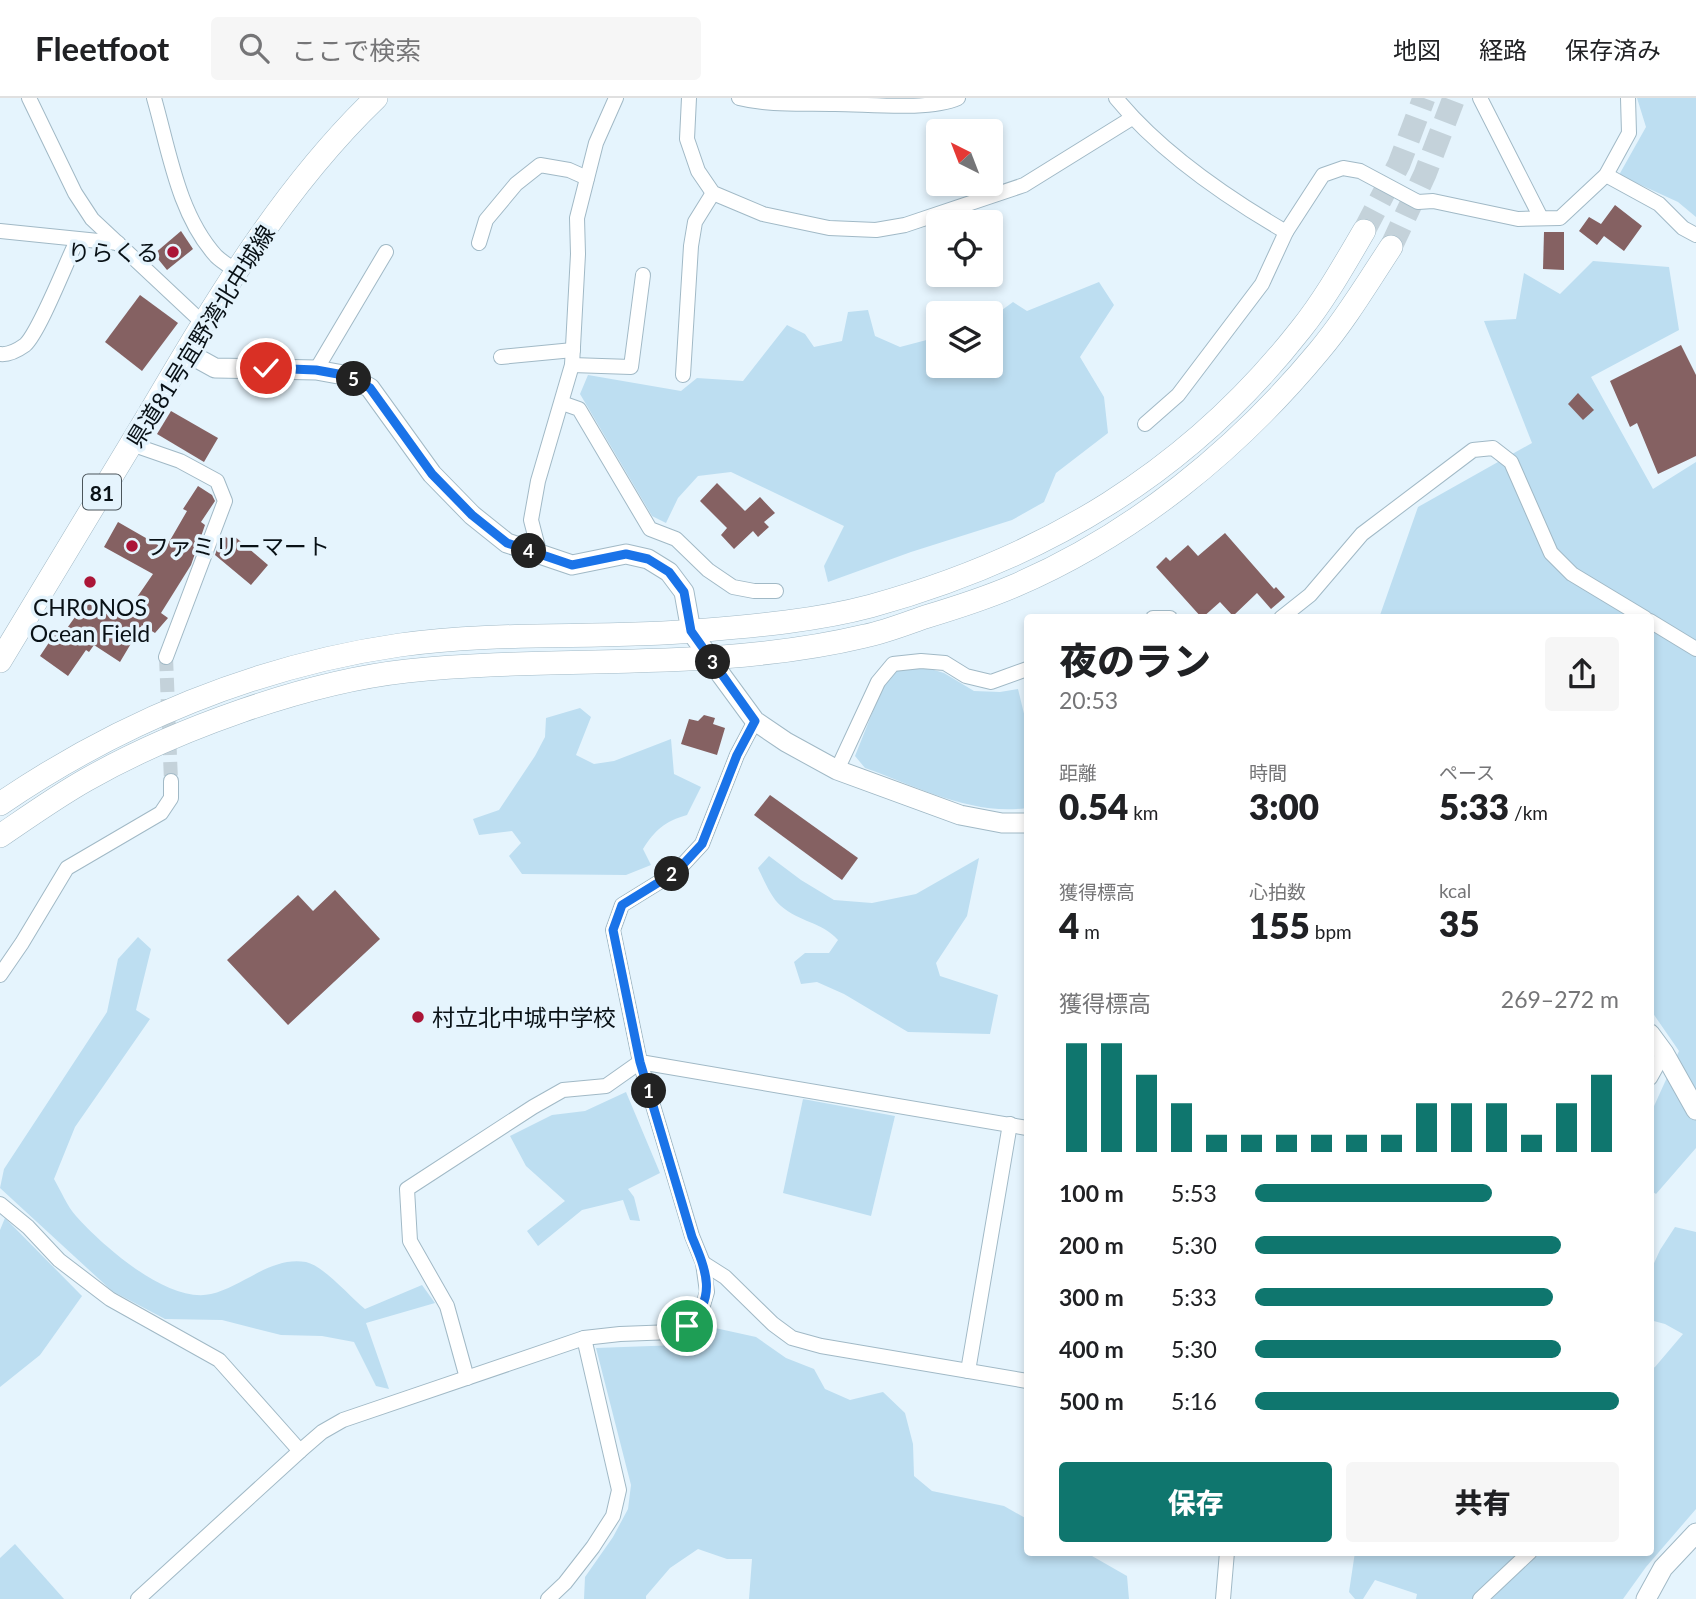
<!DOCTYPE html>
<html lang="ja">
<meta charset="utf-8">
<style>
body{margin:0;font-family:Lato,"Noto Sans JP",sans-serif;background:#f6f6f6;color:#202124;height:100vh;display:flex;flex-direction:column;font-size:26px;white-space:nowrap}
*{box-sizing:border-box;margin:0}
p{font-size:23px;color:#757577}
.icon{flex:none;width:38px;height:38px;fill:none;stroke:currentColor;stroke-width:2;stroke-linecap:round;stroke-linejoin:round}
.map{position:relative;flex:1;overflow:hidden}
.details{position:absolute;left:1024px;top:516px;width:630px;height:942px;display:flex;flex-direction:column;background:#fff;border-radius:7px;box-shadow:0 4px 10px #0003}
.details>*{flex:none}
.needle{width:46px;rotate:318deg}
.buttons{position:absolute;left:926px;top:21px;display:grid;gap:14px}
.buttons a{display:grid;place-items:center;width:77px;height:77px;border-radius:7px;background:#fff;box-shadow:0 4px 10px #0003;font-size:35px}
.pin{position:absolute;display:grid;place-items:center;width:60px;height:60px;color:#fff;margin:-30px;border:4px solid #fff;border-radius:50%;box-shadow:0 2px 7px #0007}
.km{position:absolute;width:35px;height:35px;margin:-18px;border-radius:50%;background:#222;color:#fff;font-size:19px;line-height:35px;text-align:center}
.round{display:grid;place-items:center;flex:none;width:74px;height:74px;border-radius:7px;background:#f6f6f6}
.overview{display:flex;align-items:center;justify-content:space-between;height:119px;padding:0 35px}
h1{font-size:38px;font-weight:800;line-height:52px}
.figures{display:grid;grid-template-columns:repeat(3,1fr);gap:10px;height:119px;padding:7px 35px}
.figures div{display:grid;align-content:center}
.figures b{font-size:35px;font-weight:800}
.figures small{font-size:19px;font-weight:400}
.figures p{font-size:19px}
.chart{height:196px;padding:14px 35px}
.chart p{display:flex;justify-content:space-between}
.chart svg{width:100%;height:126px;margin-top:7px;stroke:#0f766e;stroke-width:6}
.cta{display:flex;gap:14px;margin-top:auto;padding:14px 35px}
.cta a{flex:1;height:80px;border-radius:7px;background:#0f766e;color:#fff;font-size:28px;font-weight:800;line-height:80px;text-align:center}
.cta a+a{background:#f6f6f6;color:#202124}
ul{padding:0 35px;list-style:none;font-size:23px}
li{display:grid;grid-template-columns:112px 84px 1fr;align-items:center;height:52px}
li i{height:18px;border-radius:9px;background:#0f766e}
header{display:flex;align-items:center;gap:42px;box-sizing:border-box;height:98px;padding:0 35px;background:#fff;border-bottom:2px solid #e0e0e0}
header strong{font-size:33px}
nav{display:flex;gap:38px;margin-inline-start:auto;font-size:24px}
.search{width:490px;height:63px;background:#f6f6f6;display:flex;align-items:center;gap:18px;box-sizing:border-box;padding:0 24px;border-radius:7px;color:#757577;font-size:26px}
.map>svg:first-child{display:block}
.green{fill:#bddef1}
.building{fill:#856162}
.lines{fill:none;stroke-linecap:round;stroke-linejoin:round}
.street-tunnel{stroke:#c4d2da;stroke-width:14;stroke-dasharray:14 7;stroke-linecap:butt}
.primary-tunnel{stroke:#c4d2da;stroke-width:23;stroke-dasharray:23 11;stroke-linecap:butt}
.street-casing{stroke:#a1b9c6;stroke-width:16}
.secondary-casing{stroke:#a1b9c6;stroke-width:21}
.primary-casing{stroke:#a1b9c6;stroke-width:24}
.street{stroke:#fff;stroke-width:14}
.secondary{stroke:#fff;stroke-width:19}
.primary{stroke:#fff;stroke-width:23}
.route-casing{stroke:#fff;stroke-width:14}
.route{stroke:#1a73e8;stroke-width:9}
.poi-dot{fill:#ab1537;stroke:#e5f4fd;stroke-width:2.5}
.labels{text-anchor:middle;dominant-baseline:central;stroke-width:7;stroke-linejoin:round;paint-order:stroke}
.shield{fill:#e5f4fd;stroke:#4b555b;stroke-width:2}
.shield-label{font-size:21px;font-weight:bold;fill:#091116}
.poi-label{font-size:23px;fill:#091116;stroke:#e5f4fd;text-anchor:start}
.street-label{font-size:23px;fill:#091116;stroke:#e5f4fd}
</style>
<header>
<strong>Fleetfoot</strong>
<div class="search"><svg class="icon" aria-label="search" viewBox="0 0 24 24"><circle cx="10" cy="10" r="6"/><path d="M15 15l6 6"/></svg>ここで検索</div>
<nav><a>地図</a><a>経路</a><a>保存済み</a></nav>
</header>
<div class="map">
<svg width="1696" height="1501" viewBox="0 0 1696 1501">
<rect width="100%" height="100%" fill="#e5f4fd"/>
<g class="green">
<path d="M1637 0H1696V119L1678 104 1619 77 1646 29Z"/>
<path d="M1593 163 1669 169 1679 232 1591 279 1653 391 1696 364V1050L1656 1096 1650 1092V1017L1679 953 1650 911V520H1379L1418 409 1532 345 1484 223 1516 221 1524 175 1560 196Z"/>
<path d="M1099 184 1114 207 1080 259 1104 299 1108 335 1056 375 1044 404 1012 422 911 454 828 484 824 468 844 428 731 374 698 378 678 400 666 425 652 418 580 296 588 277 681 293 697 280 743 283 787 227 805 236 814 249 842 243 848 214 868 212 875 238 900 249 938 239V268H990L991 220 1013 204 1027 213Z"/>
<path d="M924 569 944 575 974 593 1000 594 1018 591 1027 628V710C972 718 916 688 865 670L855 658 883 588 899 571Z"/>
<path d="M580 610 591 619 576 657 594 666 614 663 671 641 674 676 701 689 687 717C665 723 655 732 643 751L651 767 626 777 522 776 509 758 521 745 512 733 479 737 473 721 499 712 535 658 545 639 546 620Z"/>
<path d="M769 758 801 782 834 802 872 805 916 796 979 760 967 818 936 865 940 878 998 897 990 936 908 934 844 896 817 884 801 886 794 864 805 855H829L838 842C822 824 799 824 781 808 771 800 764 782 758 770Z"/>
<path d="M138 839 151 851 136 912 150 921 75 1029 54 1081C61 1093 67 1108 76 1118 103 1148 168 1206 211 1196 244 1188 271 1158 306 1164 324 1168 350 1199 365 1211L422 1187 435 1205 366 1225 389 1291 376 1288 354 1244 322 1238 281 1237 222 1222 165 1221 112 1193 0 1090 4 1071 107 914 118 861Z"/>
<path d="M626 994 660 1075 628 1091 634 1099 640 1123 630 1122 623 1102 582 1112 538 1148 527 1133 565 1103 526 1068 510 1038 552 1017 585 1013Z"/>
<path d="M803 1001 895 1018 871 1118 783 1095Z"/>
<path d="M5 1120 82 1198 40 1257 0 1289V1132Z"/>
<path d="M1675 1129 1696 1134V1411L1646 1469 1623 1501H1416L1417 1496 1375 1482 1363 1501H1355L1349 1494 1355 1454H1650V1272L1655 1269 1683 1236 1665 1226 1650 1222V1174L1660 1152Z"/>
<path d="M706 1228 756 1239 786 1260 814 1271 825 1291 850 1302 883 1294 905 1315 913 1346 914 1378 932 1393 1004 1408 1027 1421V1454H1085L1127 1478 1129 1501H749L752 1461H727L698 1451 670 1470 646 1498V1501H584L585 1479 613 1439 628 1411 631 1387 596 1250 679 1247Z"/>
<path d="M15 1446 64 1501H0V1460Z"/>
</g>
<g class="building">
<path d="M1615 107 1642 128 1624 153 1604 138 1597 147 1579 133 1589 119 1601 126Z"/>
<path d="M181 133 193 151 167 172 154 156Z"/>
<path d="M1544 134H1564V172L1543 171Z"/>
<path d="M140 197 178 225 142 273 105 244Z"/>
<path d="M1681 247 1696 277V358L1658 376 1637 325 1630 329 1610 283Z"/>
<path d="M1578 295 1594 312 1583 322 1568 306Z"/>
<path d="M171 313 218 340 204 364 157 336Z"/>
<path d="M717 385 745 413 760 399 775 415 764 424 769 429 758 439 753 433 734 451 721 437 727 430 700 403Z"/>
<path d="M198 388 212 397 215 403 201 424 205 427 191 467 161 515 168 520 155 535 142 527 120 564 94 547 89 554 86 552 68 578 40 558 58 531 65 533 90 498 122 521 153 476 104 449 118 424 165 451 187 413 183 411Z"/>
<path d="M1225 435 1274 491 1276 489 1285 499 1271 511 1257 495 1233 518 1220 504 1202 520 1156 469 1166 459 1170 463 1188 447 1198 458Z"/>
<path d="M222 437 229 441 233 437 268 467 251 487 215 457Z"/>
<path d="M704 617 715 620 713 626 725 630 717 657 681 646 689 621 698 623Z"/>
<path d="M770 697 858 760 842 782 754 717Z"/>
<path d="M335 792 380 841 288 927 227 862 298 797 313 813Z"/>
</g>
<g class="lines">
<path class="street-tunnel" d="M166 559 171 683"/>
<g class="primary-tunnel">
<path d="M1364 133 1399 66 1424 0"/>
<path d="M1391 149 1425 76 1454 0"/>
</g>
<defs>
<g id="street">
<path d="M29 0 75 95 92 121 204 226"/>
<path d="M154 0C169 52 178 116 216 158 222 164 231 169 238 174"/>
<path d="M689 0 687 41 698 73 713 95 763 116 829 130 876 132 905 127 1024 87 1132 20"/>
<path d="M739 0C771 8 802 5 835 6 868 6 929 13 958 0"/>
<path d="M1116 0C1160 54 1226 99 1286 134L1323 77 1343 70 1360 73 1418 104 1433 103 1518 121 1560 120 1606 77 1629 35 1628 0"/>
<path d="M1480 0 1541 120"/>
<path d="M1606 77 1659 106 1683 130 1696 137"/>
<path d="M0 133 118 145"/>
<path d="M479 145 486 122 516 86 540 67 569 72 587 80"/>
<path d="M0 256C8 257 18 252 25 247 39 234 64 170 74 149L75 142"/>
<path d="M501 259 573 252"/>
<path d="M572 267 631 269 643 177"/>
<path d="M316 272 386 154"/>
<path d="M683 277 691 148 695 124 713 95"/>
<path d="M562 305 579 311 650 431 676 441 708 472 733 489 754 493H776"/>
<path d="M1145 326 1178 297 1262 186 1286 134"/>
<path d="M131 346 180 363 217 383 225 403 166 559"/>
<path d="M540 457 531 422 538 383 572 267 578 156 577 120 596 45 616 0"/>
<path d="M1153 520H1170"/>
<path d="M1281 520 1310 497 1362 436 1473 352 1493 350 1511 364 1551 455 1572 476 1645 520"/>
<path d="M1650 523 1696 551"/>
<path d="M837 672 878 584 893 566 921 563 945 565 966 578 991 584 1027 571"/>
<path d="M0 877 22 845 67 770 161 715 171 700V683"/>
<path d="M1650 980 1664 955"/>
<path d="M0 1106 28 1129 59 1162 110 1201 219 1262 300 1353"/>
<path d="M703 1165 725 1179 773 1226 792 1240 821 1248 1027 1283"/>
<path d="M968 1273 1010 1026"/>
<path d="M467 1280 447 1208 410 1143 407 1091 533 1009 563 992 606 988 640 964 1027 1030"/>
<path d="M138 1501 300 1353 322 1334 343 1322 584 1240 620 1236 673 1234 687 1228 700 1217 707 1194 703 1165 692 1138 640 964 613 832 622 807 677 773 702 746 737 657 755 623"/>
<path d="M548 1501 565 1485 593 1449 613 1418 619 1392 584 1240"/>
<path d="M1223 1501 1227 1454"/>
<path d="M1480 1501 1530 1454"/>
</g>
<g id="secondary">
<path d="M186 254 215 270 316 272 349 278 370 290 432 376 472 417 507 445 572 467 626 456 648 461 669 474 684 494 691 533 722 578 755 623 786 644 837 672 960 717 1002 725H1027"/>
<path d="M1650 936 1664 955 1696 1012"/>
<path d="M1646 1501 1663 1470 1696 1435"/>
</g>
<g id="primary">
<path d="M0 563C49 481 99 400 148 318 214 206 282 90 376 0"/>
<path d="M0 706C120 624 256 568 400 547 498 533 597 541 695 533 753 528 815 523 871 508 1045 460 1189 374 1301 231 1325 201 1344 167 1364 133"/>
<path d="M0 738C28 719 56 699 86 682 174 632 306 584 407 573 559 557 715 574 865 538 885 534 905 526 925 519 955 510 986 500 1014 488 1133 437 1237 352 1319 253 1346 221 1368 184 1391 149"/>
</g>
</defs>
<use href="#street" class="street-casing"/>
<use href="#secondary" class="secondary-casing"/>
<use href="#primary" class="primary-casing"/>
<use href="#street" class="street"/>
<use href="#secondary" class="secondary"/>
<use href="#primary" class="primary"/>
</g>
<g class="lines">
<defs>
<path id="route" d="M266 270 316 272 349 278 370 290 432 376 472 417 507 445 572 467 626 456 648 461 669 474 684 494 691 533 755 623 737 657 702 746 677 773 622 807 613 832 640 964 692 1139C706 1172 718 1200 687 1228"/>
</defs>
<use href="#route" class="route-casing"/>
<use href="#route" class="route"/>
</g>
<g class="poi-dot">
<circle cx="173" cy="154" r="7"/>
<circle cx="132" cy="448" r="7"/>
<circle cx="90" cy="484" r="7"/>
<circle cx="418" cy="919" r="7"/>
</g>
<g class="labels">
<rect class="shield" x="83" y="376.5" width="38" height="35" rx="5"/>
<g class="shield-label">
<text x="102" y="394">81</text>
</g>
<g class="poi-label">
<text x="159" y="154" text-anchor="end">りらくる</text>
<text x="146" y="448">ファミリーマート</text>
<text x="90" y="509" text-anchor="middle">CHRONOS<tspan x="90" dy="26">Ocean Field</tspan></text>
<text x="432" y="919">村立北中城中学校</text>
</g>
<g class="street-label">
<text transform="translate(200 238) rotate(-58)">県道81号宜野湾北中城線</text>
</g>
</g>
</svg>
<div class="buttons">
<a><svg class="needle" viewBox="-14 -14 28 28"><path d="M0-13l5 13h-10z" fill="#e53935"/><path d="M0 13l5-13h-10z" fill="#757577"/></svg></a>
<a><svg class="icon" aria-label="locate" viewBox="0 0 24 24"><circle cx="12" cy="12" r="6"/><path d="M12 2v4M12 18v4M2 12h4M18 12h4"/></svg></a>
<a><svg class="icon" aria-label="layers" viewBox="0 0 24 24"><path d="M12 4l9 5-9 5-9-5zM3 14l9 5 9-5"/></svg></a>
</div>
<div class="pin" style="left:687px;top:1228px;background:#1e9e55"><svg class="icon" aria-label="arrive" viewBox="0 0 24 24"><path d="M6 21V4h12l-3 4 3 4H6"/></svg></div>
<div class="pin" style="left:266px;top:270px;background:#d93025"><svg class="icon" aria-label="check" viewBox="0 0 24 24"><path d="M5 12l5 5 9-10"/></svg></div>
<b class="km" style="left:649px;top:993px">1</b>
<b class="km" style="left:672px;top:776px">2</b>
<b class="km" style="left:713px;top:564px">3</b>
<b class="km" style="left:529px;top:453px">4</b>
<b class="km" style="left:354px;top:281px">5</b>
<section class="details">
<div class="overview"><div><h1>夜のラン</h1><p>20:53</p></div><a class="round"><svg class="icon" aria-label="share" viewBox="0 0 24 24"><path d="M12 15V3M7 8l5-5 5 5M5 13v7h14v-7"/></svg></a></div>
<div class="figures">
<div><p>距離</p><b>0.54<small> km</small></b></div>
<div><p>時間</p><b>3:00</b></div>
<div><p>ペース</p><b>5:33<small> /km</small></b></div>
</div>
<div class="figures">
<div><p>獲得標高</p><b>4<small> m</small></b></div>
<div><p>心拍数</p><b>155<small> bpm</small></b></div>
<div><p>kcal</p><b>35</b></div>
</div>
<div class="chart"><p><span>獲得標高</span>269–272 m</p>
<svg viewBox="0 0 160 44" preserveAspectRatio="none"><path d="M5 44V6M15 44V6M25 44V17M35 44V27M45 44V38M55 44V38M65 44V38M75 44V38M85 44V38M95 44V38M105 44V27M115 44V27M125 44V27M135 44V38M145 44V27M155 44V17"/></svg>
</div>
<ul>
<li><b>100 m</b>5:53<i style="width:65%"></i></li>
<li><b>200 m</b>5:30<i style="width:84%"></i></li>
<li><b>300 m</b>5:33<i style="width:82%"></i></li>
<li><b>400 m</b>5:30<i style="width:84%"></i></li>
<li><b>500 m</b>5:16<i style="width:100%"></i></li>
</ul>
<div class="cta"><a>保存</a><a>共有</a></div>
</section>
</div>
